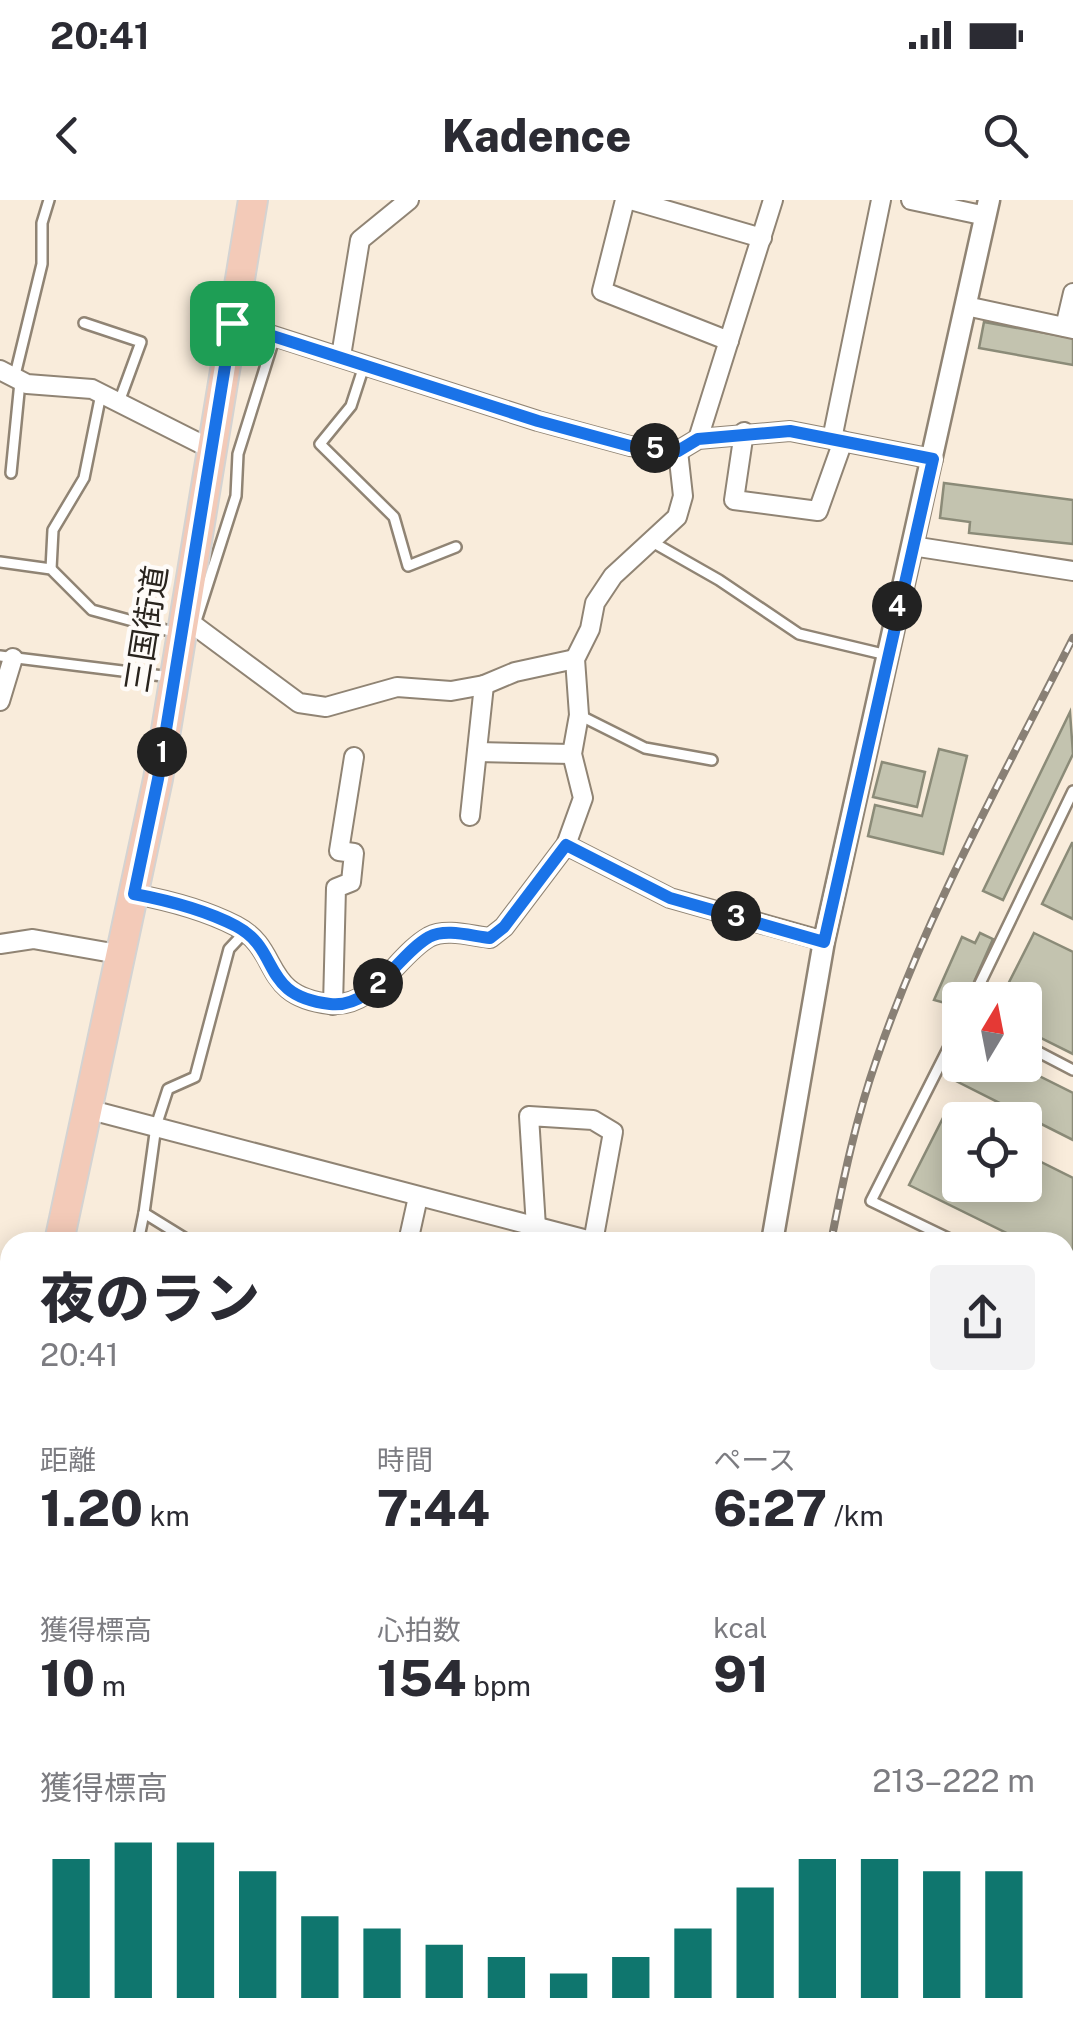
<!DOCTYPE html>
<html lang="ja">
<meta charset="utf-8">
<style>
body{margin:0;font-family:"Public Sans","Noto Sans JP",sans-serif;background:#f2f2f3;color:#2b2b33;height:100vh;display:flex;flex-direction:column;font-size:38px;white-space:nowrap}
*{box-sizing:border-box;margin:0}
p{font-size:32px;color:#7c7c81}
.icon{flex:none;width:55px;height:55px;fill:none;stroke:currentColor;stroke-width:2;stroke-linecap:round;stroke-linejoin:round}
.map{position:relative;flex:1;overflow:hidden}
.panel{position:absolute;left:0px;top:1032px;width:1075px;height:812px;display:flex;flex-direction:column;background:#fff;border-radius:30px 30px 0 0;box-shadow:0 5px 25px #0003}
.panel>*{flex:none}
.needle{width:65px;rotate:10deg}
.tools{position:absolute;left:942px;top:782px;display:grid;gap:20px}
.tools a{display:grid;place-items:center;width:100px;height:100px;border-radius:10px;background:#fff;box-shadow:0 5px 25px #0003;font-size:50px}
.pin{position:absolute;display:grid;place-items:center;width:85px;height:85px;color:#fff;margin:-42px;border-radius:20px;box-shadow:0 5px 15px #0006}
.km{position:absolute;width:50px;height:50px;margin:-25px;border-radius:50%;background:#222;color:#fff;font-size:28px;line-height:50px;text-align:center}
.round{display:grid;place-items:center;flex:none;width:105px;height:105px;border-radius:10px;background:#f2f2f3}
.summary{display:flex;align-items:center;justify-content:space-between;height:170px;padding:0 40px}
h1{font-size:55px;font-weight:800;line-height:75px}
.figures{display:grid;grid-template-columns:repeat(3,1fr);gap:15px;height:170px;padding:10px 40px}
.figures div{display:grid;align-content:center}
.figures b{font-size:50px;font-weight:800}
.figures small{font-size:28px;font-weight:400}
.figures p{font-size:28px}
.chart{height:280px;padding:20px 40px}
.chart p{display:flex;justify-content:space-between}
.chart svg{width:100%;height:180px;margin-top:10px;stroke:#0f766e;stroke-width:6}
.status{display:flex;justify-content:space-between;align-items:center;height:70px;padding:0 50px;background:#fff;direction:ltr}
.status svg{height:28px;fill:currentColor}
header{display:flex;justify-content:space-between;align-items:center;height:130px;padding:0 40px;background:#fff;font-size:45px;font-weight:800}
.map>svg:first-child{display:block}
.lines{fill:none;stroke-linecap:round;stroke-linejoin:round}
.river{stroke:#bae4ad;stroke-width:25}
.building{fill:#c3c3af;stroke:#8b8b78;stroke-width:2.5}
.service-casing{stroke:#908474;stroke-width:14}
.minor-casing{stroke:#908474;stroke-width:22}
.tertiary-casing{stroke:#908474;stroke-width:25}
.primary-casing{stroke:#d4d3d2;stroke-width:32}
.trunk-casing{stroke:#d4d3d2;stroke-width:32}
.service{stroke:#fff;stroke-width:9}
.minor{stroke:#fff;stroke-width:18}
.tertiary{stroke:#fff;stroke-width:20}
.primary{stroke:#f3cab8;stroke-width:28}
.trunk{stroke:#efb8a0;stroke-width:28}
.rail-casing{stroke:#898075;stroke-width:8}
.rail{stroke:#fefbf8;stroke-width:4;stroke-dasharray:11;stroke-linecap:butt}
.route-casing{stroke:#fff;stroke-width:20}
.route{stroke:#1a73e8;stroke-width:12}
.labels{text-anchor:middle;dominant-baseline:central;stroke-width:9;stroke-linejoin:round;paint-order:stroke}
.street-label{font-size:32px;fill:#29241e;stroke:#fefbf8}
</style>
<div class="status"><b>20:41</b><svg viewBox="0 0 49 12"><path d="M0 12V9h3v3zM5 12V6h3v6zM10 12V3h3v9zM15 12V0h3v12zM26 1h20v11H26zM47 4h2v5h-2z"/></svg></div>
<header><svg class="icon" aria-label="back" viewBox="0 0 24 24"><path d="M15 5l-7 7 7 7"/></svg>Kadence<svg class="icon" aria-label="search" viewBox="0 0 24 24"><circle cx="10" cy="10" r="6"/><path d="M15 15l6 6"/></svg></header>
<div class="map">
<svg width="1073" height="1844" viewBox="0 0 1073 1844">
<rect width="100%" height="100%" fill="#f9ecdb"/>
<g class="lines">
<g class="river">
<path d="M0 1547 10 1554"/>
<path d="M206 1835 215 1844"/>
</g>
</g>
<g class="building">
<path d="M984 122 1073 138V165L979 148Z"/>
<path d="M944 283 1073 300V344L969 333 970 322 940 318Z"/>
<path d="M1070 512 1073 554 1003 700 983 691Z"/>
<path d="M939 549 967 556 943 654 868 636 875 605 922 616Z"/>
<path d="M882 562 925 572 917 607 873 597Z"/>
<path d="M1072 643H1073V719L1042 704Z"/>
<path d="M980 733 993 739 966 800H960V807L934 800 962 737 975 743Z"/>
<path d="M1034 733 1073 752V854L1025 830V800H1000Z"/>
<path d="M960 863 1017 865 1073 893V940L952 879Z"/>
<path d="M945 914 960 921V985H1025V954L1073 978V1067L1065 1063V1042H1025L909 985Z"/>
<path d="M1065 1248 1073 1250V1410L1065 1408Z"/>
</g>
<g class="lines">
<defs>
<g id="service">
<path d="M84 123 141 142 119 202"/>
<path d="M364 166 351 206 320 244 394 317 408 366 456 347"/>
<path d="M15 175 42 64V23L49 0"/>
<path d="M11 273 20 182"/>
<path d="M654 343 719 380 799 434 887 455"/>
<path d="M0 362 51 369 92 410 177 433"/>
<path d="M51 369 53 330 84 278 101 194"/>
<path d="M196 421 236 296 238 254 275 136"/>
<path d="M0 456 171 477"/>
<path d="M579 515 645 548 712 560"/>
<path d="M972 800 1073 591"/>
<path d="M1025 845 1073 870"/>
<path d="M138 1042 144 1013"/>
<path d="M191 1042 144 1013 156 926 168 889 195 877 229 749 244 733"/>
<path d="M956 1042 871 1001 960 825"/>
<path d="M1065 1096 1073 1100"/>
<path d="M1065 1425 1073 1427"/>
<path d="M0 1773 10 1780"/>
</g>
<g id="minor">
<path d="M625 0 602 91 729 141"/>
<path d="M631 0 762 38"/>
<path d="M911 0 986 16"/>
<path d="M966 106 1073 129"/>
<path d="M233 123 538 221 630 246 678 251 698 239 790 231 933 259"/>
<path d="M1065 127 1073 93"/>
<path d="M341 156 360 40 409 0"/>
<path d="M0 170 27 184 92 189 209 248"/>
<path d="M744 232 734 300 818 311 843 241"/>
<path d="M698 239 773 0"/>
<path d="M832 239 881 0"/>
<path d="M912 346 1073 371"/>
<path d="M183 417 299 503 326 507 397 487 451 491 484 485 515 472 575 459"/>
<path d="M0 501 13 458"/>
<path d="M477 552 572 554"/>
<path d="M470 616 484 485"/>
<path d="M566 645 670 698 824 741"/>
<path d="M134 694C166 700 207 711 236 726 282 750 260 796 330 804 373 809 397 755 429 737 446 728 472 736 490 738L504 727 566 645 583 598 572 554 579 515 575 459 590 429 595 403 613 376 677 317 683 296 678 251"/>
<path d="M0 744 33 739 118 754"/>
<path d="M333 805 336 688 351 682 354 653 339 651 354 557"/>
<path d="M87 909 595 1042"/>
<path d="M536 1027 529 916 593 920 613 932 593 1042"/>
<path d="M408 1042 418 997"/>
<path d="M0 1492 10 1493"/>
<path d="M1065 1539 1073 1541"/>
<path d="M0 1582 10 1586"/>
<path d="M1065 1594 1073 1596"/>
<path d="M116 1835 129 1844"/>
<path d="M519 1835 586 1844"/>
<path d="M674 1844 675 1835"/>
</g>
<g id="tertiary">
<path d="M772 1042 824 741 989 0"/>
<path d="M1065 1168 1073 1171"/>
<path d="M722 1844 723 1835"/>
</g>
<g id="primary">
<path d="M59 1042 158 579 253 0"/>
<path d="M0 1330 10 1274"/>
<path d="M0 1464 10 1405"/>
</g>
<g id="trunk">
<path d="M0 1214 10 1218"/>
<path d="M0 1244 10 1249"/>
<path d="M1065 1576 1073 1578"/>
</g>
</defs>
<use href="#service" class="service-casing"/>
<use href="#minor" class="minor-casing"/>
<use href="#tertiary" class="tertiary-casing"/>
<use href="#primary" class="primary-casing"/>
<use href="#trunk" class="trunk-casing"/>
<use href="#service" class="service"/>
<use href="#minor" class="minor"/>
<use href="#tertiary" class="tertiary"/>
<use href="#primary" class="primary"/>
<use href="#trunk" class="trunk"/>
<defs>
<g id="rail">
<path d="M831 1042C843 980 856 918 877 858 927 712 1004 575 1073 438"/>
<path d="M749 1844 750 1835"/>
</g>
</defs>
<use href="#rail" class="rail-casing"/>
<use href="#rail" class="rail"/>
</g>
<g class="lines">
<defs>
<path id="route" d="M232 123 538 221 630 246 678 251 698 239 790 231 933 259 824 742 670 698 566 645 504 727 490 738C471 736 446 728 429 737 397 755 373 809 330 804 259 796 282 750 236 726 207 711 166 700 134 694L158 579Z"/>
</defs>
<use href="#route" class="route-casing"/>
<use href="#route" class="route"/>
</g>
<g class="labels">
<g class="street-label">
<text transform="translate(146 429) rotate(-81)">三国街道</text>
</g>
</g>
</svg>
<div class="tools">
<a><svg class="needle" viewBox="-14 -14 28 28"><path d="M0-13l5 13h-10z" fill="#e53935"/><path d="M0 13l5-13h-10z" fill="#7c7c81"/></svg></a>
<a><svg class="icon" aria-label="locate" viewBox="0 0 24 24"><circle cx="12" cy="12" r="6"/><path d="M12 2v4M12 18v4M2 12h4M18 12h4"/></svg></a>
</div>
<div class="pin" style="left:232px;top:123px;background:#1e9e55"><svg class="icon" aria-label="arrive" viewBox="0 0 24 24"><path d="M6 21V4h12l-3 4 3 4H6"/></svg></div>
<b class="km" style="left:162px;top:552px">1</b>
<b class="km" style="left:378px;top:783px">2</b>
<b class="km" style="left:736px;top:716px">3</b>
<b class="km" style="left:897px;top:406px">4</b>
<b class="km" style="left:655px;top:248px">5</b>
<section class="panel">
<div class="summary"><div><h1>夜のラン</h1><p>20:41</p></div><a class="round"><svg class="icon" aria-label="share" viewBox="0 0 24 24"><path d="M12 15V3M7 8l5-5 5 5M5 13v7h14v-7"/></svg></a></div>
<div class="figures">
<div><p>距離</p><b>1.20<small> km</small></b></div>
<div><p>時間</p><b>7:44</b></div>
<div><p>ペース</p><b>6:27<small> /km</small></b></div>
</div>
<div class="figures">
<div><p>獲得標高</p><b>10<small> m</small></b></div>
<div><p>心拍数</p><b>154<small> bpm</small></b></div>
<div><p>kcal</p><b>91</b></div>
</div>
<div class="chart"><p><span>獲得標高</span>213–222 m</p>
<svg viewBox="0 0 160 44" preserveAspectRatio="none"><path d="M5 44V10M15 44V6M25 44V6M35 44V13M45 44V24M55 44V27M65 44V31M75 44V34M85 44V38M95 44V34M105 44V27M115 44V17M125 44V10M135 44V10M145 44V13M155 44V13"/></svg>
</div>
</section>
</div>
